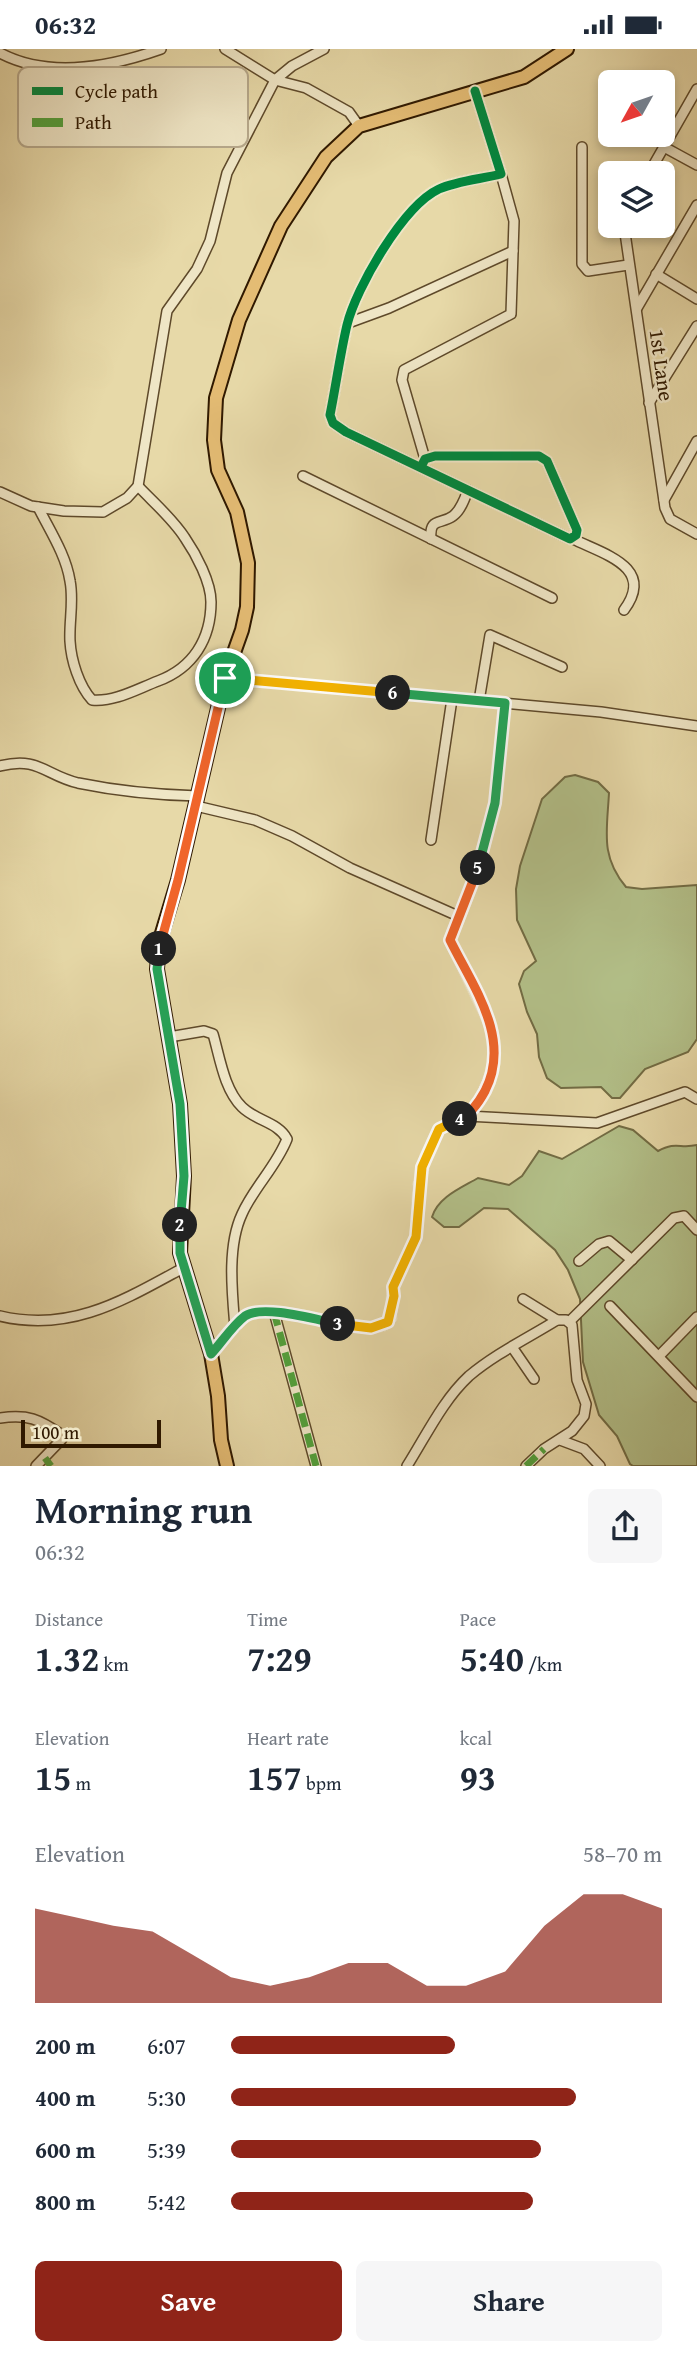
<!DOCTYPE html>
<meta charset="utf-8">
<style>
body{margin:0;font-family:"Gentium Book Plus",serif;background:#f6f6f7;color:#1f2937;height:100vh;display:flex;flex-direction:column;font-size:26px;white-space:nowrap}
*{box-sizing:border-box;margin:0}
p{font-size:23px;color:#747a83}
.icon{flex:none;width:38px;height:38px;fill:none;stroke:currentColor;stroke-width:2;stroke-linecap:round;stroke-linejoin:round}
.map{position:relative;height:1417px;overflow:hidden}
.drawer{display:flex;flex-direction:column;background:#fff;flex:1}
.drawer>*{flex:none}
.needle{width:46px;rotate:230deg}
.buttons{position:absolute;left:598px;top:21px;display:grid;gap:14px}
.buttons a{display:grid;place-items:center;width:77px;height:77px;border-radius:10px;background:#fff;box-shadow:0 4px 10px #0003;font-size:35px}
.scale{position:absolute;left:21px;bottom:18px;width:140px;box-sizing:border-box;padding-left:7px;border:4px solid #301900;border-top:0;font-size:19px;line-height:24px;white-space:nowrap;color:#301900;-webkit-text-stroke:5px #efe6c6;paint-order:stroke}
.pin{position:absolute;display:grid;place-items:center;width:60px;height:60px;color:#fff;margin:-30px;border:4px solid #fff;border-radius:50%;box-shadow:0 2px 7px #0007}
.km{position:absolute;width:35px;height:35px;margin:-18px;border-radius:50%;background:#222;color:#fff;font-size:19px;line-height:35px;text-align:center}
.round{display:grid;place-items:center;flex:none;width:74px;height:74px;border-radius:10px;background:#f6f6f7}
.summary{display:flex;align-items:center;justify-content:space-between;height:119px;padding:0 35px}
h1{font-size:38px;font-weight:800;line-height:52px}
.stats{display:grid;grid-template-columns:repeat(3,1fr);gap:10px;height:119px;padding:7px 35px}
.stats div{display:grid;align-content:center}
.stats b{font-size:35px;font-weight:800}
.stats small{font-size:19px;font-weight:400}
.stats p{font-size:19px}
.chart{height:196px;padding:14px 35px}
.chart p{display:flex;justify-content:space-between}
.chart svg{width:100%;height:126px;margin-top:7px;fill:#8f2418;opacity:.7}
.primary-button{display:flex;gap:14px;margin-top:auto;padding:14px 35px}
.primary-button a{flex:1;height:80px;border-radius:10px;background:#8f2418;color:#fff;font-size:28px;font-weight:800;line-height:80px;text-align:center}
.primary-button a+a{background:#f6f6f7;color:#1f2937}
ul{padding:0 35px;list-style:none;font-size:23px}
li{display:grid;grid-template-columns:112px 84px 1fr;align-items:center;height:52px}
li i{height:18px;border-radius:9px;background:#8f2418}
.status{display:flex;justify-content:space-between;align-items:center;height:49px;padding:0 35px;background:#fff;direction:ltr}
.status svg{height:19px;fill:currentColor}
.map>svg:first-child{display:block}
.green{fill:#b3c089;stroke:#726c44;stroke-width:2}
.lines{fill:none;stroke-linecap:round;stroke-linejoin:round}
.minor-casing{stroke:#5e492a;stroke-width:12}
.major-casing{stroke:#301900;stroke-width:16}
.minor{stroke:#efe6c6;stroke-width:9}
.major{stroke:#e4bc74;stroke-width:12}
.quiet{stroke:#52a13c;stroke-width:7;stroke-dasharray:14 7;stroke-linecap:butt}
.cycleway-casing{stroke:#efe6c6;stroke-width:13}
.cycleway{stroke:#00873e;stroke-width:9}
.split-1-casing{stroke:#fff;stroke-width:14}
.split-2-casing{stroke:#fff;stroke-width:14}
.split-3-casing{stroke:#fff;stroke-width:14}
.split-4-casing{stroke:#fff;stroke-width:14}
.split-5-casing{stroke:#fff;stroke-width:14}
.split-6-casing{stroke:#fff;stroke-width:14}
.split-7-casing{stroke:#fff;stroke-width:14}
.split-1{stroke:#f0652b;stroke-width:9}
.split-2{stroke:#22a559;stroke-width:9}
.split-3{stroke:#22a559;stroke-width:9}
.split-4{stroke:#f5b400;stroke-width:9}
.split-5{stroke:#f0652b;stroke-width:9}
.split-6{stroke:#22a559;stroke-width:9}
.split-7{stroke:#f5b400;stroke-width:9}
.labels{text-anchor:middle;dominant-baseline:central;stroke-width:5;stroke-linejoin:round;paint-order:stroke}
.street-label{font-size:21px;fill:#301900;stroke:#efe6c6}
.key{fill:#efe6c6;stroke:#b6a88b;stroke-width:2}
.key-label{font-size:19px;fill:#301900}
</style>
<div class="status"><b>06:32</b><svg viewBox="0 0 49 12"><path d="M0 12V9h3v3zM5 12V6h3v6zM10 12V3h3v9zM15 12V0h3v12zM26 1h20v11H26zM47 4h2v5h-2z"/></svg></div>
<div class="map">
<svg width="697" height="1417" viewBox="0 0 697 1417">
<rect width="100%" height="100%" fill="#e7d9a8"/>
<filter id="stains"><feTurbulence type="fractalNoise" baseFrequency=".00286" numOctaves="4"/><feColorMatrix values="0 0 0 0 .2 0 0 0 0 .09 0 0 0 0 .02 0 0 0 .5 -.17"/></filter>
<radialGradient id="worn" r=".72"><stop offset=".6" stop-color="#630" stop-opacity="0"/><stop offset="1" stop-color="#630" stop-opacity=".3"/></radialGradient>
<g class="green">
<path d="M575 726 598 733 609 744C607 782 600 807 626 838L642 840 697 836V990L688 1003 645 1020 620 1049H612L601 1038 561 1039 547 1029 539 1008 537 985 527 963 519 935 524 922 536 912 517 871 516 840 520 817 542 750 565 728Z"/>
<path d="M619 1077 633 1081 658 1102C677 1092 679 1100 697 1096V1417H633L630 1415 617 1387 599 1366 583 1313 580 1250 568 1221 555 1201 508 1160 484 1159 459 1178H444L432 1168C438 1148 461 1139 478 1129L509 1136 522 1127 539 1102 562 1110Z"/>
</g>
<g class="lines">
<defs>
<g id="minor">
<path d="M225 0 275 31 306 39 349 63 359 77"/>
<path d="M0 4C49 30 110 18 161 0"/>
<path d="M582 98V215L588 222 628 216"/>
<path d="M664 98 697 116"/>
<path d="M649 124 697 40"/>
<path d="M624 177 665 459 670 470 697 485"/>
<path d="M656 225 697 250"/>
<path d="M637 259 697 156"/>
<path d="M348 274 389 259 513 202"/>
<path d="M649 354 697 277"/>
<path d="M425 410 402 331 404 321 511 265 514 172 501 125"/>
<path d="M421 418 425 410 435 407H539L547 412 577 481 576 486 570 490 346 383 333 374 330 366C336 336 340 306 347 276 356 239 403 157 439 140 457 132 481 130 501 125L475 42"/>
<path d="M303 427 552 549"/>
<path d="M0 443 31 457 64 462 103 463 127 449 138 437 167 262 197 220 210 192 227 124 275 31 292 17 324 0"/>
<path d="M664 451 697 392"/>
<path d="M38 458C50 482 66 506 70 532 74 552 69 572 70 592 71 611 79 637 92 651 115 653 137 640 158 632 193 619 211 590 211 553 211 533 196 505 185 489 173 470 153 453 138 437"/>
<path d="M431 490C429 468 441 476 453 467 461 461 465 449 468 441"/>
<path d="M573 490C603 505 656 518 624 561"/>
<path d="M225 629 601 663 697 677"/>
<path d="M479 652 490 586 562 618"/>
<path d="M0 717C38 707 45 726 78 734 117 742 158 746 198 747"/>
<path d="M196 757 255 771 292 787 350 819 458 867"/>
<path d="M431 791 452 650"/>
<path d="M169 988 204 982 213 985C220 1009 224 1040 242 1058 256 1072 278 1073 287 1090 276 1118 254 1138 242 1165 227 1197 232 1243 235 1278"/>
<path d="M467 1067 597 1074 685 1043 697 1050"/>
<path d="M579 1212 599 1195 609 1192 632 1211"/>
<path d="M523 1250 557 1271H566L572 1276 577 1331 586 1355 584 1367 572 1382 544 1400 526 1417"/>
<path d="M610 1257 697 1348"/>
<path d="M274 1263 316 1417"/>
<path d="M0 1267C71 1284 124 1251 183 1219"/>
<path d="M569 1273 674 1169 684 1167 697 1181"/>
<path d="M512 1298 534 1330"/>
<path d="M211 1305C222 1293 234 1272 248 1266 270 1255 343 1277 371 1279L384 1276 391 1269 393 1238 416 1188 419 1135 426 1107 439 1080 467 1067 480 1051 493 1021 494 993 491 977 450 891 477 823 495 754 505 654"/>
<path d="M659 1307 697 1268"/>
<path d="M0 1369C28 1365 39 1370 62 1386V1390L36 1417"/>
<path d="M560 1391 584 1400 600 1417"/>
<path d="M407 1417C426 1387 443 1351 469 1327 495 1305 528 1289 557 1271"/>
</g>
<path id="major" d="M227 1417 221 1391 218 1347 211 1305 180 1204 184 1127 180 1055 157 920 159 894 178 831 225 629 242 581 247 558 248 514 237 463 218 421 214 391 216 349 239 271 281 177 326 108 359 77 524 28 567 0"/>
</defs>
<use href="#minor" class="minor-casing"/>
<use href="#major" class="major-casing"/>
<use href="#minor" class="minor"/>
<use href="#major" class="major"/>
<g class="quiet">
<path d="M274 1263 316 1417"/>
<path d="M45 1409 51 1417"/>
<path d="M526 1417 544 1400"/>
</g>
<defs>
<g id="cycleway">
<path d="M421 418 425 410 435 407H539L547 412 577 481 576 486 570 490 346 383 333 374 330 366C336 336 340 306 347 276 356 239 403 157 439 140 457 132 481 130 501 125L475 42"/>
<path d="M211 1305C222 1293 234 1272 248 1266 270 1255 343 1277 371 1279L384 1276 391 1269 393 1238 416 1188 419 1135 426 1107 439 1080 467 1067 480 1051 493 1021 494 993 491 977 450 891 477 823 495 754 505 654"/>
</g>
</defs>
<use href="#cycleway" class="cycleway-casing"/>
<use href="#cycleway" class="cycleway"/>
</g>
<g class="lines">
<defs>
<path id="split-1" d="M159 900 178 831 225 629"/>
<path id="split-2" d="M159 900 157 920 180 1055 184 1127 180 1176"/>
<path id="split-3" d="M180 1176V1204L211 1305C222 1293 232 1277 245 1267 263 1255 317 1271 338 1275"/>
<path id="split-4" d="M338 1275 371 1279 388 1273 394 1247 393 1238 416 1188 422 1118 439 1080 460 1070"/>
<path id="split-5" d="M460 1070C471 1065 479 1053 485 1042 512 989 473 938 450 891L478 819"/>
<path id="split-6" d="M393 644 505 654 495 754 478 819"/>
<path id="split-7" d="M225 629 393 644"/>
</defs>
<use href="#split-1" class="split-1-casing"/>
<use href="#split-2" class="split-2-casing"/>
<use href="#split-3" class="split-3-casing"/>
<use href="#split-4" class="split-4-casing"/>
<use href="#split-5" class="split-5-casing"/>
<use href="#split-6" class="split-6-casing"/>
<use href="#split-7" class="split-7-casing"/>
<use href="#split-1" class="split-1"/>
<use href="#split-2" class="split-2"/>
<use href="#split-3" class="split-3"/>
<use href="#split-4" class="split-4"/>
<use href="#split-5" class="split-5"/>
<use href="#split-6" class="split-6"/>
<use href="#split-7" class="split-7"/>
</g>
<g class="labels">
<g class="street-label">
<text transform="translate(662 316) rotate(82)">1st Lane</text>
</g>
</g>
<rect x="18" y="18" width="230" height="80" rx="10" class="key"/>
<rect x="32" y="38" width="31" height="8" fill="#00873e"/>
<rect x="32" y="69" width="31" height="9" fill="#52a13c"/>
<g class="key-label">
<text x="75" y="49">Cycle path</text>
<text x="75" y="80">Path</text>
</g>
<rect width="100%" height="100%" filter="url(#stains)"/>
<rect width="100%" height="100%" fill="url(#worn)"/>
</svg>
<div class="buttons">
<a><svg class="needle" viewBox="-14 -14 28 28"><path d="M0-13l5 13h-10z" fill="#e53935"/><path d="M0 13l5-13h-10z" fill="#747a83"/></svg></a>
<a><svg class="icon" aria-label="layers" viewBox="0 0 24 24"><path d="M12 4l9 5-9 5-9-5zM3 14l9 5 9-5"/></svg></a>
</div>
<div class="scale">100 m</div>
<div class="pin" style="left:225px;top:629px;background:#1e9e55"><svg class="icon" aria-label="arrive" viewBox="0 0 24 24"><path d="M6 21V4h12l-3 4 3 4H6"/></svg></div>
<b class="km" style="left:159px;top:900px">1</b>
<b class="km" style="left:180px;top:1176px">2</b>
<b class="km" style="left:338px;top:1275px">3</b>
<b class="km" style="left:460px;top:1070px">4</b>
<b class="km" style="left:478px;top:819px">5</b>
<b class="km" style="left:393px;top:644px">6</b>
</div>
<section class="drawer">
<div class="summary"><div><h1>Morning run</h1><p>06:32</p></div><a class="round"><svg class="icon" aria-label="share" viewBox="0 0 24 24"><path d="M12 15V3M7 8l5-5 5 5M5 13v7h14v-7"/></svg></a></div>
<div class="stats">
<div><p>Distance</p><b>1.32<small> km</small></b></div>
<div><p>Time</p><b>7:29</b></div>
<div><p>Pace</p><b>5:40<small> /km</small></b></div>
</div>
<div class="stats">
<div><p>Elevation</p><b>15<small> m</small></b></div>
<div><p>Heart rate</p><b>157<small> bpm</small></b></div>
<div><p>kcal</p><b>93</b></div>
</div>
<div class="chart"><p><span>Elevation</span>58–70 m</p>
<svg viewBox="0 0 160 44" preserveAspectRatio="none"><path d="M0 44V11L10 14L20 17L30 19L40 27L50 35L60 38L70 35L80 30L90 30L100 38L110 38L120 33L130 17L140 6L150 6L160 11V44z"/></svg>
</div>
<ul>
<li><b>200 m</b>6:07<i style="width:52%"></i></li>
<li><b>400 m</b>5:30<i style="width:80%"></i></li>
<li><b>600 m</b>5:39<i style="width:72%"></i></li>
<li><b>800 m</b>5:42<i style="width:70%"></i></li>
</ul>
<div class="primary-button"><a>Save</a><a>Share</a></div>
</section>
